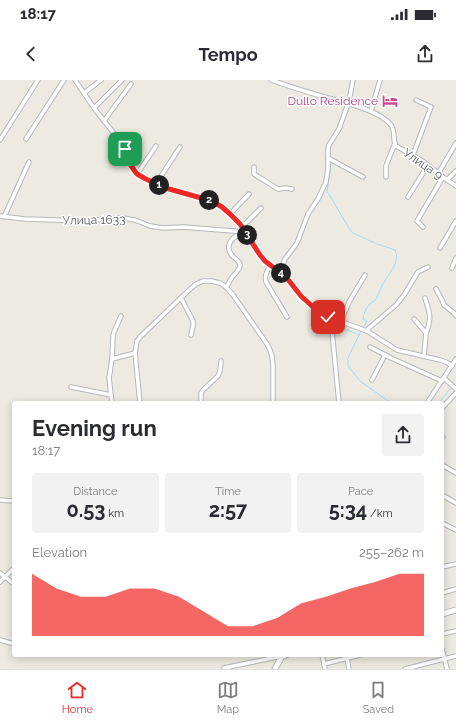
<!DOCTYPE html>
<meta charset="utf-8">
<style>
body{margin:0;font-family:Raleway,sans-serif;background:#f2f2f3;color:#2b2b33;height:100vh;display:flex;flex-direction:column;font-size:15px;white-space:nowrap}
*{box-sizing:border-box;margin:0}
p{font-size:13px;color:#7c7c81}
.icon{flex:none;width:22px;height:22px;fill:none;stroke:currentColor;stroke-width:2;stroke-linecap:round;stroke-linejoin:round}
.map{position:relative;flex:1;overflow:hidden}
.side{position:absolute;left:12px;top:321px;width:432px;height:256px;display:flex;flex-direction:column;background:#fff;border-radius:4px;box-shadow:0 2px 10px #0003}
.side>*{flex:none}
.pin{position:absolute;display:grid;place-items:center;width:34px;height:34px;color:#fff;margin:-17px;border-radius:8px;box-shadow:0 2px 6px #0006}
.km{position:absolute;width:20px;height:20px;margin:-10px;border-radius:50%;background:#222;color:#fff;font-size:11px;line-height:20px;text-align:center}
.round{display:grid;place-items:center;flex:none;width:42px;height:42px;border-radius:4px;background:#f2f2f3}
.head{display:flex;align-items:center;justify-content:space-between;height:68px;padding:0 20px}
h1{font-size:22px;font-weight:700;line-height:30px}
.figures{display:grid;grid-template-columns:repeat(3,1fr);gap:6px;height:68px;padding:4px 20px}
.figures div{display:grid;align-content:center;border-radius:4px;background:#f2f2f3;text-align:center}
.figures b{font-size:20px;font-weight:700}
.figures small{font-size:11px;font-weight:400}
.figures p{font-size:11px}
.chart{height:112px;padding:8px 20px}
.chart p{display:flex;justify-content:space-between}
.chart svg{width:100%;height:72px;margin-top:4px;fill:#f02825;opacity:.7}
.status{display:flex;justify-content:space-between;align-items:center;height:28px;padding:0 20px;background:#fff;direction:ltr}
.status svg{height:11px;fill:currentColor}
header{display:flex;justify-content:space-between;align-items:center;height:52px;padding:0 20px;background:#fff;font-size:18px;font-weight:700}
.tab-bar{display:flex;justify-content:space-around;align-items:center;height:56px;border-top:1px solid #e1e1e2;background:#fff;font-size:11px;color:#7c7c81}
.tab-bar a{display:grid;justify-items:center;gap:2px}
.tab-bar .active{color:#f02825}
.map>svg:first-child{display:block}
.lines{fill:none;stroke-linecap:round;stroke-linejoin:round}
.stream{stroke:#9fdbff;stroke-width:1}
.street-casing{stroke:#b4b8bc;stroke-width:5.5}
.secondary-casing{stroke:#b5b9bf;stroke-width:7}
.street{stroke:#fff;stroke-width:3.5}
.secondary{stroke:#fff;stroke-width:5}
.route-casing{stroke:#fff;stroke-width:8}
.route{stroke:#f02825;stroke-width:5}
.labels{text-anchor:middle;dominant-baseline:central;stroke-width:3;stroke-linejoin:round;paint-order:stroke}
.hotel-label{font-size:12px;fill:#b23c85;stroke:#fff;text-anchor:end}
.street-label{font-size:12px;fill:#5a5e63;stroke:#fff}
</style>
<div class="status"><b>18:17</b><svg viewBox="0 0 49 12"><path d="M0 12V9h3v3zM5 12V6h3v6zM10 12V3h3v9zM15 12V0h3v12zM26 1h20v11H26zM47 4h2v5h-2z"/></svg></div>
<header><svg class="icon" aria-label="back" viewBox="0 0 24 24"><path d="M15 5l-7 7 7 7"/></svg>Tempo<svg class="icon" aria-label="share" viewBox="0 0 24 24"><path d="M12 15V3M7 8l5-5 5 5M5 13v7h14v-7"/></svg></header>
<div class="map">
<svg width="456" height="589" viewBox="0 0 456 589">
<rect width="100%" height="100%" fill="#edeae1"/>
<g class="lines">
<g class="stream">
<path d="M124 65 129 75 132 84"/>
<path d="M331 84 327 111 349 148 353 153 377 164 395 170C401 182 388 194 383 204 380 209 379 214 376 219 375 221 372 222 369 225 365 229 364 234 363 239L367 241 363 248"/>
<path d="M329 242 359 255"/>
<path d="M361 251 348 278V286L360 301 391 323"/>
<path d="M439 323 449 310 456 305"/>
</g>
<defs>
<g id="street">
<path d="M75 0 94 28 120 61 130 84 137 94 153 103 184 114 212 121 222 127 240 144 260 175 265 181 286 197 301 216 327 241 332 251 339 323"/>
<path d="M271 0C288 6 304 11 321 16 341 22 378 29 391 45 396 52 392 60 396 66L421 80 443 97 456 106"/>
<path d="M84 13 101 0"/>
<path d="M94 28 122 0"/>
<path d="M371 31 380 0"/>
<path d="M104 41 131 4"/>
<path d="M26 59 64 0"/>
<path d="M0 60 38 0"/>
<path d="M413 75 431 27 416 20"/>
<path d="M328 78 363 97"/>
<path d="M254 87V94L278 109 286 108 292 109"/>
<path d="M137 94 156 66"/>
<path d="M438 94 456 63"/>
<path d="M386 97V86L395 63"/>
<path d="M447 100 456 91"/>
<path d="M156 104 180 67"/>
<path d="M408 117 428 85"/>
<path d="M230 134 249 114"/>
<path d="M0 136 25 139 86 141 97 140 109 138H123L135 140 150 146 163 148 183 147 246 152"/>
<path d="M4 137 29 82"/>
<path d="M242 147 261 128"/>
<path d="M423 147 417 141 443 97"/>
<path d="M440 168 456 141"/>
<path d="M270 186C267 191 264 196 266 202L287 237"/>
<path d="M452 188 456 178"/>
<path d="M280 192 285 179 297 163 308 134 318 119 326 102 328 88V69L329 65 339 49 349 21 353 0"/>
<path d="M226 207C228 205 229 202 231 199 233 195 239 191 240 186 241 180 233 179 231 174 226 167 230 160 236 156L249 158"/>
<path d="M436 209 441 218 444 225 454 233 456 236"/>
<path d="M181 218 193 241V246L191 255"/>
<path d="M425 218C430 233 432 238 426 253"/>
<path d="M323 236 331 238 367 251 397 270 440 280 446 282 452 286"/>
<path d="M414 239 426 253 424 276"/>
<path d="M341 241 349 222 365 195"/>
<path d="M367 251 369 248 396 225 404 215 418 192 428 187"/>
<path d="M370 267 391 278 442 301"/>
<path d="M112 279 135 273"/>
<path d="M444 298 456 309"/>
<path d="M372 300 385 275"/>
<path d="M71 307 111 315"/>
<path d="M112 323 109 298 112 279 113 256 114 252 121 236"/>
<path d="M140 323 135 273 137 261 140 257 187 212 196 204 203 201H211L220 203 226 207 233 215 267 264 270 270 272 276 273 285V323"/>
<path d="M201 323V313L203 310 218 296 220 291 221 281"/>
<path d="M427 323 456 279"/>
<path d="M442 328 456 313"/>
<path d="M442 356 443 357"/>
<path d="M442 385 456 393"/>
<path d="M442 415 456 423"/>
<path d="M0 420 14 421"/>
<path d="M442 443 456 450"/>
<path d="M442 487 456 484"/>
<path d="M0 493 14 504"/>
<path d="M0 502 14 488"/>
<path d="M442 513 456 509"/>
<path d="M442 554 456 551"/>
<path d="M0 560 14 564"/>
<path d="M442 569 447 589"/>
<path d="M322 575 325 589"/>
<path d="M347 578 349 589"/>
<path d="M324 584 360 575"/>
<path d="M224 588 282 576"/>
<path d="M405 589 456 576"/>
</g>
<g id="secondary">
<path d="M442 534 456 530"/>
<path d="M275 589 282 576 286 575"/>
</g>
</defs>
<use href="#street" class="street-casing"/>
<use href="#secondary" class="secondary-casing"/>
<use href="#street" class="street"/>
<use href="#secondary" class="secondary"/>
</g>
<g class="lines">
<defs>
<path id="route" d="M125 69 130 84 134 90 137 94 144 98 162 107 212 121 222 127 230 134 240 144 260 175 265 181 286 197 301 216 323 236 328 237"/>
</defs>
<use href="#route" class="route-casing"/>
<use href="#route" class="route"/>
</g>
<defs>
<symbol id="hotel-bare" viewBox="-9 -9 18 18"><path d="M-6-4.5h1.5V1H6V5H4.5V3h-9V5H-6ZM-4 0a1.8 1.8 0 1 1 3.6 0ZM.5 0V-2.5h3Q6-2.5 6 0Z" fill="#d1479c" stroke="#fff" stroke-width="2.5" paint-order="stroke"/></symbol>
</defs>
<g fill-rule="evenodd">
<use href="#hotel-bare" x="379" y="10" width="22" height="22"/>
</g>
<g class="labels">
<g class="hotel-label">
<text x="378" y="21">Dullo Residence</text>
</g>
<g class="street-label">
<text transform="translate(423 84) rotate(34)">Улица 9</text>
<text transform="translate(94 140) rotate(-1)">Улица 1633</text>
</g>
</g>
</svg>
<div class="pin" style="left:125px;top:69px;background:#1e9e55"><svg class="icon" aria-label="arrive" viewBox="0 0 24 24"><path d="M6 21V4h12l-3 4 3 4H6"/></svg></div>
<div class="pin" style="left:328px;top:237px;background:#d93025"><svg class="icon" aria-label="check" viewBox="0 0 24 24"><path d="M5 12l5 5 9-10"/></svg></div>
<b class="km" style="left:159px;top:105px">1</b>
<b class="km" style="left:209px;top:120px">2</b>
<b class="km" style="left:247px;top:155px">3</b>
<b class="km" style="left:281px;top:193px">4</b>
<section class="side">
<div class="head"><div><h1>Evening run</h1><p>18:17</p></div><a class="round"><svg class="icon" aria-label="share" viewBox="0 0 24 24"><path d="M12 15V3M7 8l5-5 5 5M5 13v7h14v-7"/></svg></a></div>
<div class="figures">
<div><p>Distance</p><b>0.53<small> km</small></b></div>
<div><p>Time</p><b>2:57</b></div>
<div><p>Pace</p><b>5:34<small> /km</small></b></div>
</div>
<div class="chart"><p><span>Elevation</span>255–262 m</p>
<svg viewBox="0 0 160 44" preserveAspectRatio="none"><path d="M0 44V6L10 15L20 20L30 20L40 15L50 15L60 20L70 29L80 38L90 38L100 33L110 24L120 20L130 15L140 11L150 6L160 6V44z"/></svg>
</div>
</section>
</div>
<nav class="tab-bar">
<a class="active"><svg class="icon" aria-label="home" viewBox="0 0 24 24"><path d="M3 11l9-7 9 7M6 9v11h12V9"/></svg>Home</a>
<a><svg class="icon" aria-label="map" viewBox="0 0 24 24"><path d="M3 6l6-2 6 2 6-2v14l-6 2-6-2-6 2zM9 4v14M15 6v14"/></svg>Map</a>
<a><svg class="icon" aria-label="saved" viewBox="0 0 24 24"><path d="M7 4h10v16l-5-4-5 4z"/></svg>Saved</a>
</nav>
